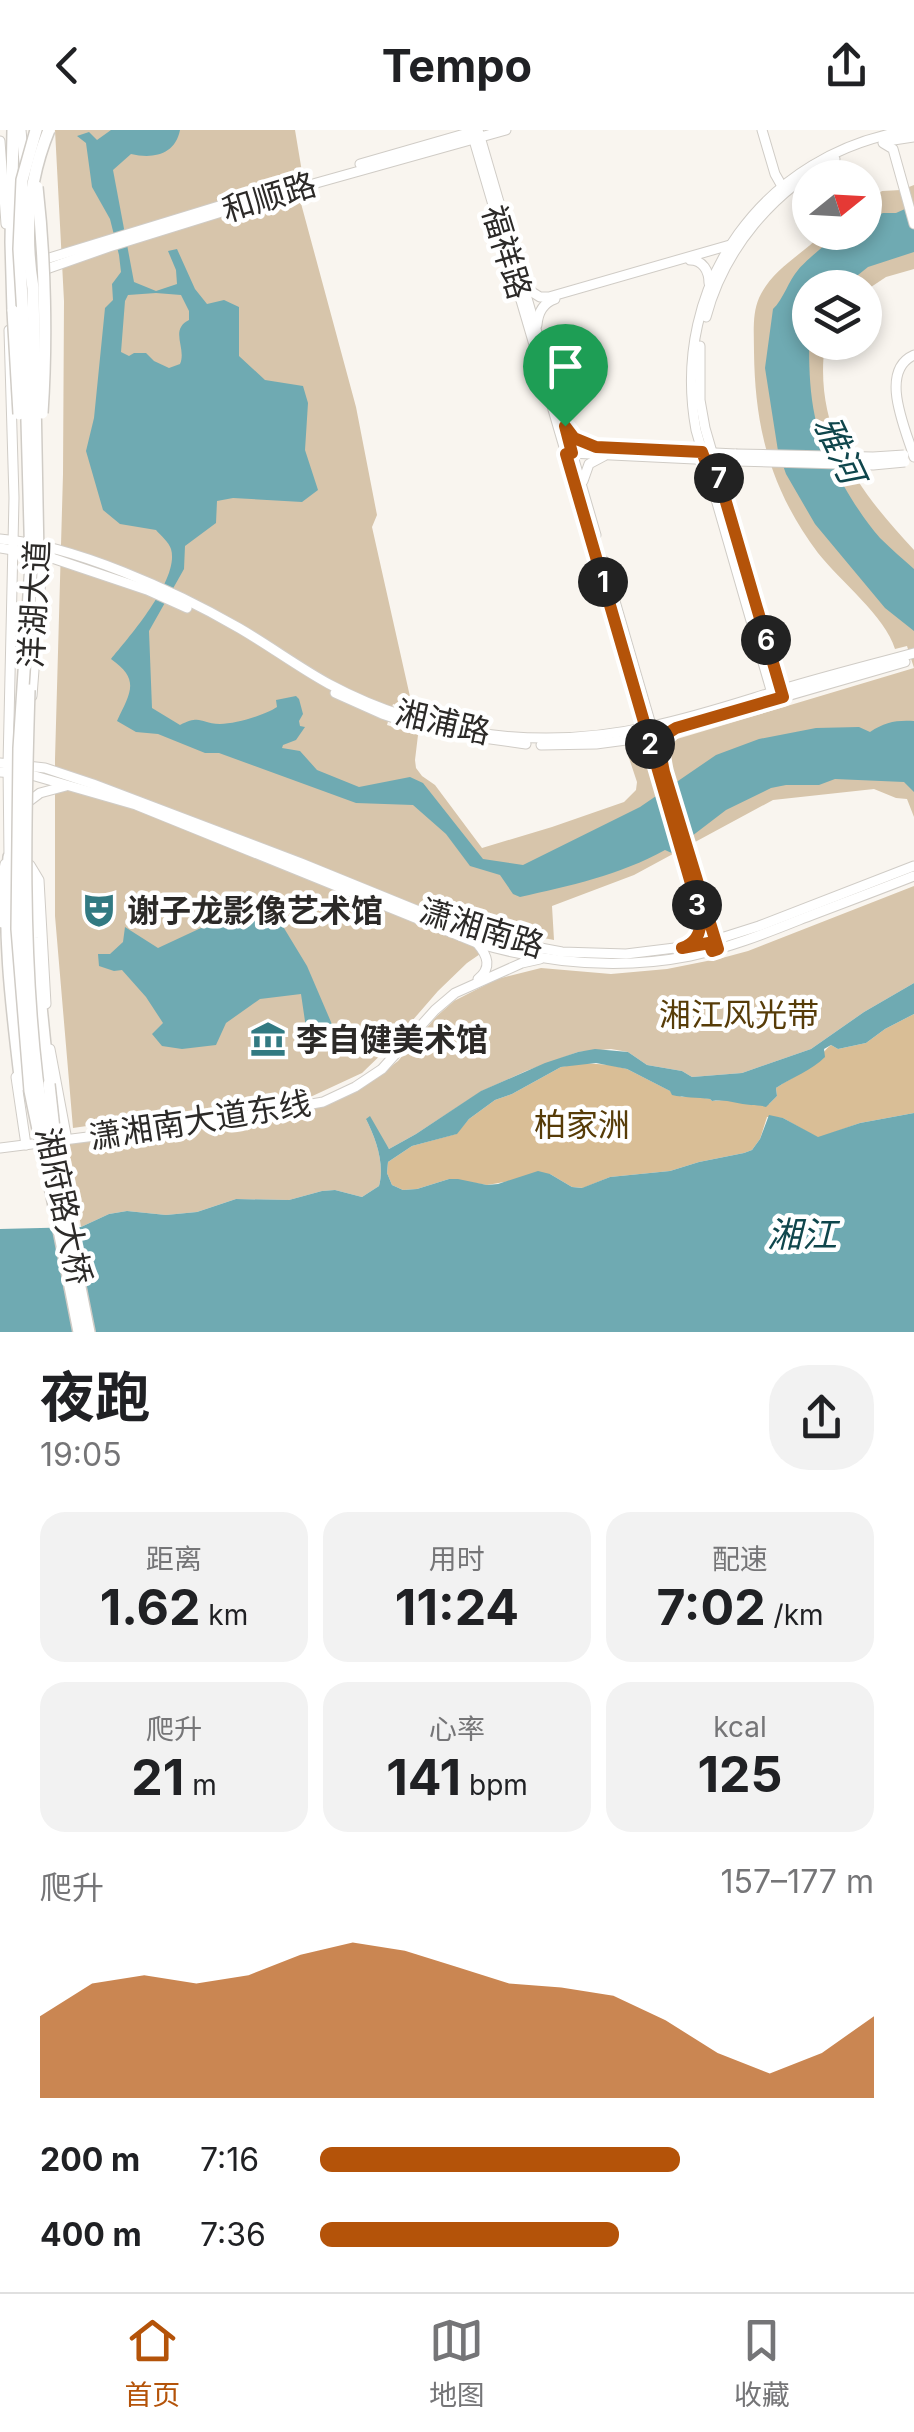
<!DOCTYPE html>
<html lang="zh">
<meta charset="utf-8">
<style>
body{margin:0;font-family:Inter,"Noto Sans SC",sans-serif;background:#f2f2f2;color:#202124;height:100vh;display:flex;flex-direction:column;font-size:38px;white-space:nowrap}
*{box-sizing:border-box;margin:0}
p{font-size:32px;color:#757577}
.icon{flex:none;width:55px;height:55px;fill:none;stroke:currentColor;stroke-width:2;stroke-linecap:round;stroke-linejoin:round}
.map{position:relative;height:1202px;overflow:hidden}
.drawer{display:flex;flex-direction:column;background:#fff;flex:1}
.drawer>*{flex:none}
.needle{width:65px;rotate:72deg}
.fabs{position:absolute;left:792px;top:30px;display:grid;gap:20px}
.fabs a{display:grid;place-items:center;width:90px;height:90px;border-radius:50%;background:#fff;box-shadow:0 5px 15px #0003;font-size:50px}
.pin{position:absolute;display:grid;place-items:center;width:85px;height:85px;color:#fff;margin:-102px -42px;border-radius:50% 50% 50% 0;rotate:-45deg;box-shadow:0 0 10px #0007}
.pin .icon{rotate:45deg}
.km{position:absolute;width:50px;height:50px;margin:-25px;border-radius:50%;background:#222;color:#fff;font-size:28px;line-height:50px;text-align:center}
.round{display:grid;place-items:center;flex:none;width:105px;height:105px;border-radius:40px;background:#f2f2f2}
.overview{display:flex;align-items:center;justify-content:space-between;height:170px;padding:0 40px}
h1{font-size:55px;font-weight:700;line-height:75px}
.metrics{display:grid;grid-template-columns:repeat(3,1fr);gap:15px;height:170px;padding:10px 40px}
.metrics div{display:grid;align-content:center;border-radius:25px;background:#f2f2f2;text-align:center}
.metrics b{font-size:50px;font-weight:700}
.metrics small{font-size:28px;font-weight:400}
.metrics p{font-size:28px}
.chart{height:280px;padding:20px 40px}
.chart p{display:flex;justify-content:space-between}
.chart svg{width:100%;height:180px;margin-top:10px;fill:#b45309;opacity:.7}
ul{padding:0 40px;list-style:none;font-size:32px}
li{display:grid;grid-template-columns:160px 120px 1fr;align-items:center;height:75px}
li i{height:25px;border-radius:12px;background:#b45309}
header{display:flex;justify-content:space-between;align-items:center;height:130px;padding:0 40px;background:#fff;font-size:45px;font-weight:700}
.menu{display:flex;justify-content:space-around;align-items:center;height:140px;border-top:2px solid #e0e0e0;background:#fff;font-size:28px;color:#757577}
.menu a{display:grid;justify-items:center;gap:5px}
.menu .selected{color:#b45309}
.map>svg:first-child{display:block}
.green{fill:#d7c5ab}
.forest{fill:#d9be96}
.water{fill:#6faab2;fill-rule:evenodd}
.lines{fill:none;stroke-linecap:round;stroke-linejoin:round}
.secondary-casing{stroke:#d0ccc6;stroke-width:11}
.primary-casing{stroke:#d0ccc6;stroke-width:11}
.highway-casing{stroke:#d0ccc6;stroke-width:14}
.secondary{stroke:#fff;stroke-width:9}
.primary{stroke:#fff;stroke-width:9}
.highway{stroke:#fff;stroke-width:11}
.secondary-bridge-casing{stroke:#d0ccc6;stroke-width:11;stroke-linecap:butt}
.highway-bridge-casing{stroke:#d0ccc6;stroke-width:14;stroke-linecap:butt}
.secondary-bridge{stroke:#fff;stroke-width:9}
.highway-bridge{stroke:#fff;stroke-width:11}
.route-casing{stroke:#fff;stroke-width:20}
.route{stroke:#b45309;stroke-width:12}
.labels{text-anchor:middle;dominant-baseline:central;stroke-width:9;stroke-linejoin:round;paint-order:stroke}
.street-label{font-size:32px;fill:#2c2a28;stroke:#fff}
.poi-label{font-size:32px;font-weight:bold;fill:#2c2a28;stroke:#fff;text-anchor:start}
.park-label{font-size:32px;fill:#573c08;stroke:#fff}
.water-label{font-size:35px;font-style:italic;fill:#0f464c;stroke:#fff}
</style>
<header><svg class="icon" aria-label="back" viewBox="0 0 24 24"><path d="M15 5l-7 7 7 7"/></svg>Tempo<svg class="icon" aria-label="share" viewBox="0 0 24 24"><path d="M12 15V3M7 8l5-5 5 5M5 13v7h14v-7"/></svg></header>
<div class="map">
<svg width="914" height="1202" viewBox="0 0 914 1202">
<rect width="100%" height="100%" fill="#f9f5ef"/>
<g class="green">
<path d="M55 0H295L302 42 299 66 356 277 377 385 372 397 413 580 393 574 387 595 418 605 415 630 416 638 422 646 435 655 482 718 552 697 624 672 636 660 637 652 627 622 639 620 642 622 652 648 673 642C669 627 665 619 677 609L914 538 907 516 895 519C885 486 840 451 818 423 771 360 755 300 754 222 754 204 752 184 759 168 772 139 802 125 823 103L865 102V73L882 61 901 60 914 55V139L886 147 865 161V158H810V212L825 213C813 300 858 360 914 420V687L907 669 896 668 874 659 773 670 634 745 552 776 554 810 512 802 467 833 438 861 392 914 362 943 306 969 225 976 73 998 55 786V629L63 344 64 171Z"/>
<path d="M914 756V853L864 882 811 919 742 943 692 947 682 941 647 935 628 922 611 919 578 922 526 941 482 961 416 1004 389 1019 366 989C376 1009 385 1034 379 1056L362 1067 335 1060 322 1061 289 1070 236 1069 197 1082 166 1085 127 1081 109 1084 81 1097 68 1014 305 981 330 974 368 954 398 931 437 886 454 871 497 849 541 838 611 844 667 839 722 828 748 821Z"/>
</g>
<path class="forest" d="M914 884V983L860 993 818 1008 783 988 767 987 760 1009 752 1020 744 1023 699 1032 670 1041 610 1047 583 1058 572 1057 550 1044 487 1055 449 1049 417 1059 403 1060 392 1055 387 1043 388 1032 412 1016 456 1004 469 989 495 970 512 964 561 937 583 933 611 935 627 939 682 967 694 966 710 969 712 971 727 970 769 974 777 966 776 958C786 951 796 946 806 940 816 934 822 922 831 915L838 919 866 913 885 899Z"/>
<g class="water">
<path d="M111 0H180C175 25 153 29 131 24L113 40 134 152 156 161 177 154 176 140 168 121 177 119 195 159 207 174 224 170 239 177V226L265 250 303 256 308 273 305 320 318 360 302 372 233 368 217 371 216 393 185 416 184 439 149 501 152 578 180 595C202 584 200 594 220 594 236 594 265 585 277 577L276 570 296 566 299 569 303 584 299 591 300 596 305 597 296 610 283 615 282 618 300 621 317 640 359 657 410 647 423 653 483 729 523 735 640 677 716 625 759 609 816 598 859 597 870 602C885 592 896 590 914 591V662L904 652 835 649 819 655H786L771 658 726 680 692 706 689 716 679 723 674 724 665 720C620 745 569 756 520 767L513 764 500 745 470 736 446 704 413 675 356 673 219 623H205L158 604 136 602 117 591C130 563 141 550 111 529 129 507 180 449 171 419 169 412 160 405 156 400L120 394 103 380 86 321 94 288 105 178 113 170 112 154 121 142 119 125 110 89 92 57 86 13 77 6 89 2 97 10ZM156 163 181 165 189 181V190C169 200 187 218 180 234L169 238 154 231 146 223H134L129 226 121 222 125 171 128 165Z"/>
<path d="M905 79H914V122L868 137 843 157 810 158C810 201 806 244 815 287 823 324 855 380 880 408 891 419 903 429 914 439V501L885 478 815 394 786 344 778 321 765 238 773 179C783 170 789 150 798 140 806 130 830 110 842 104 848 101 857 103 865 102V90L883 83H896Z"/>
<path d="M273 780 307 836 334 899 329 912 310 925 301 864 260 869 226 893 216 915 182 919 162 916 152 904 163 893 146 867 122 840 114 841 99 836 98 824H110L123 812 125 797 158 818 216 791 247 781Z"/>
<path d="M914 853V884L885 899 866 913 838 919 831 915 824 919 825 927C812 940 791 948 776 958L777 966 766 977C761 975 756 976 751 975 737 974 727 969 712 971L710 969C697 967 684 968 672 965L670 961 627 939 596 933 561 937 512 964 495 970 469 989 457 1004 412 1016 388 1032 387 1043 392 1055 403 1060 417 1059 449 1049H458L487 1055 498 1054 538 1041 550 1044 572 1057 582 1058 610 1047 670 1041 699 1032 744 1023 752 1020 760 1009 769 985 783 988 818 1007 860 993 914 983V1202H0V1099L81 1097 109 1084 127 1081 166 1085 197 1082 236 1069 289 1070 322 1061 335 1060 362 1067 379 1056C385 1034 376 1009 366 989L370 986 389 1019 416 1004 481 961 545 933 578 922 595 919 628 922 647 935 682 941 692 947 742 943 811 919 864 882Z"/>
</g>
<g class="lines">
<defs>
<g id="secondary">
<path d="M471 0 711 818"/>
<path d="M478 0 596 405"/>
<path d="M762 0 775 44 783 58"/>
<path d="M887 11 914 7"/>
<path d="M883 13 893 19 914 94"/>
<path d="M360 34 475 1"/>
<path d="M690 130C703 130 709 141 709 153"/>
<path d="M33 133 268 61"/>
<path d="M35 143 109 117 295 59 506 0"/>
<path d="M527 159 540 167H549L730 115"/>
<path d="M706 187C724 119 773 61 835 29"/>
<path d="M537 195C538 182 543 173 555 169"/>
<path d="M700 216V270L705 298 782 564"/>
<path d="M914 225C878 241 906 300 914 327"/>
<path d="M569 316 736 324"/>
<path d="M570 323 736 331"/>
<path d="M583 351 589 334 604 326"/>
<path d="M0 409C74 415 175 461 239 498 270 516 298 537 329 554 428 607 543 621 652 596 696 587 740 572 783 559 826 546 870 535 914 523"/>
<path d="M0 418 43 425 147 460 187 478"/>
<path d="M603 430 688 722"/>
<path d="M335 563 382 584 427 599"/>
<path d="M773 567 696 300C669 154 765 22 911 0"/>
<path d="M447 603 526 614"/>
<path d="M541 615 596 614 641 608 905 532"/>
<path d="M30 735 39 750 46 874"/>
<path d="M703 771 716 813"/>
<path d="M2 793 1 755 5 734"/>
<path d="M477 813C488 826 492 838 478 849"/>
<path d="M50 919 67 1010"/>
<path d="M16 947 26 1015"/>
<path d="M0 1018 222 990 323 972 355 957 382 939 435 880 455 863 522 833 540 829"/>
</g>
<g id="primary">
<path d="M21 0 24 32"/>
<path d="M0 11 6 94"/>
<path d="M9 200 14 368 8 635 9 727"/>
<path d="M32 566 43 422"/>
<path d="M0 633 45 638 93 654 301 733 463 799 493 809 562 822 626 824 699 815 759 796 914 736"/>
<path d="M0 642 28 644 136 675 477 813C546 833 619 840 690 826 728 818 764 804 799 790 838 775 876 761 914 746"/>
<path d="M28 672 40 663 66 656"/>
</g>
<g id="highway">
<path d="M13 181 11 112 13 0"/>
<path d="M9 727C2 803 12 879 21 955"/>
<path d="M30 745 33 767 34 808 49 954"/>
<path d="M62 1067 89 1202"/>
<path d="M58 1095 79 1202"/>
</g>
</defs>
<use href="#secondary" class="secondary-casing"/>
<use href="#primary" class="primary-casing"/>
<use href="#highway" class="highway-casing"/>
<use href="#secondary" class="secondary"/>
<use href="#primary" class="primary"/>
<use href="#highway" class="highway"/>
<defs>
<g id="secondary-bridge">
<path d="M736 324 873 327 904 325"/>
<path d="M736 331 873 335 905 332"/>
</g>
<g id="highway-bridge">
<path d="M36 0 22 50 19 119 25 219 31 435 19 618 17 799 30 961 58 1095"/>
<path d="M37 57C45 128 47 211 42 283"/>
<path d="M13 181 19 284"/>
<path d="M38 427 33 158C24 104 28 51 49 0"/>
<path d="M29 560C25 689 22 820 37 948 42 988 54 1028 62 1067"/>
<path d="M49 954 54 999"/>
</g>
</defs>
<use href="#secondary-bridge" class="secondary-bridge-casing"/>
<use href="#highway-bridge" class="highway-bridge-casing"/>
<use href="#secondary-bridge" class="secondary-bridge"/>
<use href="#highway-bridge" class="highway-bridge"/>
</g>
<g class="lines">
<defs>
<path id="route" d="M565 296 574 308 596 317 702 322 705 330 714 331 783 567 676 598C657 608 660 624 664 642L718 819 712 821 709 813 682 818C699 812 703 798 699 781L566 324 572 323Z"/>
</defs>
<use href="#route" class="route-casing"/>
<use href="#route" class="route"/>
</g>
<defs>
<symbol id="theatre-bare" viewBox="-9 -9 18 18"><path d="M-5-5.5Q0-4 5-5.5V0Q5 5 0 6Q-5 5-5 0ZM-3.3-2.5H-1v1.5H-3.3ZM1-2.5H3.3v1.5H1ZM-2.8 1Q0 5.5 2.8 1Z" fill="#327a82" stroke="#fff" stroke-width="2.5" paint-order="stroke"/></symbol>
<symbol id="museum-bare" viewBox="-9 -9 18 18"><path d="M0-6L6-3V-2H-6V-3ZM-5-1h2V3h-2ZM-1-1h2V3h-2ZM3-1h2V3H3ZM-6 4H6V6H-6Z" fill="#327a82" stroke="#fff" stroke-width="2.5" paint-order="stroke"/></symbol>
</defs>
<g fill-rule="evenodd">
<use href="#theatre-bare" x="74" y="755" width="50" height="50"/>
<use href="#museum-bare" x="243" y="884" width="50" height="50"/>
</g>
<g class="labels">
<g class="street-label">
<text transform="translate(269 67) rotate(-17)">和顺路</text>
<text transform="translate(507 122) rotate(73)">福祥路</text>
<text transform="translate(34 474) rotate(-87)">洋湖大道</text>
<text transform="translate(443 592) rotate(13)">湘浦路</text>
<text transform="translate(482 798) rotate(17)">潇湘南路</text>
<text transform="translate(200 990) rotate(-9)">潇湘南大道东线</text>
<text transform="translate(64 1076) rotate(78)">湘府路大桥</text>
</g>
<g class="poi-label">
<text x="127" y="780">谢子龙影像艺术馆</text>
<text x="296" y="909">李自健美术馆</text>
</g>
<g class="park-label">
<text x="739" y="884">湘江风光带</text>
<text x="582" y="994">柏家洲</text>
</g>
<g class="water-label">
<text transform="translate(840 319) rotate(65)">雅河</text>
<text x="802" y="1104">湘江</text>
</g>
</g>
</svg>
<div class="fabs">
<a><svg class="needle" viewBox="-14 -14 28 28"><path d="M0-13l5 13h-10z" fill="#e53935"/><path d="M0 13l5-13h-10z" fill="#757577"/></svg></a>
<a><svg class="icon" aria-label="layers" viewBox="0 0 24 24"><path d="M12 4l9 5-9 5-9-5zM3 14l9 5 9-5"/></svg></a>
</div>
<div class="pin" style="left:565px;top:296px;background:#1e9e55"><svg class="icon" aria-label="arrive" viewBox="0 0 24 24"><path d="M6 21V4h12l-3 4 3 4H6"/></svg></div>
<b class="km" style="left:603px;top:452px">1</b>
<b class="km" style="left:650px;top:614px">2</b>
<b class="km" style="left:697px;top:775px">3</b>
<b class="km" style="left:766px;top:510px">6</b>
<b class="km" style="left:719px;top:348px">7</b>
</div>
<section class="drawer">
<div class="overview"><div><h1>夜跑</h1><p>19:05</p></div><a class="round"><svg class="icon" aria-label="share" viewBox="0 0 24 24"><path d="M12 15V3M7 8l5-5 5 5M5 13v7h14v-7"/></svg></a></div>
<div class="metrics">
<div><p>距离</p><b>1.62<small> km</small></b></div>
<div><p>用时</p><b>11:24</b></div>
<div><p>配速</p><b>7:02<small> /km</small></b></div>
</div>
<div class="metrics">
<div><p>爬升</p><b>21<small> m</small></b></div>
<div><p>心率</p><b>141<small> bpm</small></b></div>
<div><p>kcal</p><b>125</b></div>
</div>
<div class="chart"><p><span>爬升</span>157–177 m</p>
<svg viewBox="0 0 160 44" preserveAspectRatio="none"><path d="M0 44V24L10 16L20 14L30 16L40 14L50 9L60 6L70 8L80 12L90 16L100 17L110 19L120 25L130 33L140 38L150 33L160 24V44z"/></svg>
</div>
<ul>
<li><b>200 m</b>7:16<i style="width:65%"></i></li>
<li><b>400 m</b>7:36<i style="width:54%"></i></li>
</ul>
</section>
<nav class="menu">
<a class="selected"><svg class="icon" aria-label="home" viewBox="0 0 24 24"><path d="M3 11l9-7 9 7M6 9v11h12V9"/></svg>首页</a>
<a><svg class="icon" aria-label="map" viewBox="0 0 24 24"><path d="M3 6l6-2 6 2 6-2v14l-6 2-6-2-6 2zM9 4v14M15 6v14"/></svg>地图</a>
<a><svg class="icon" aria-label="saved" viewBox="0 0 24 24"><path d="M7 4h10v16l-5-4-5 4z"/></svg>收藏</a>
</nav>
